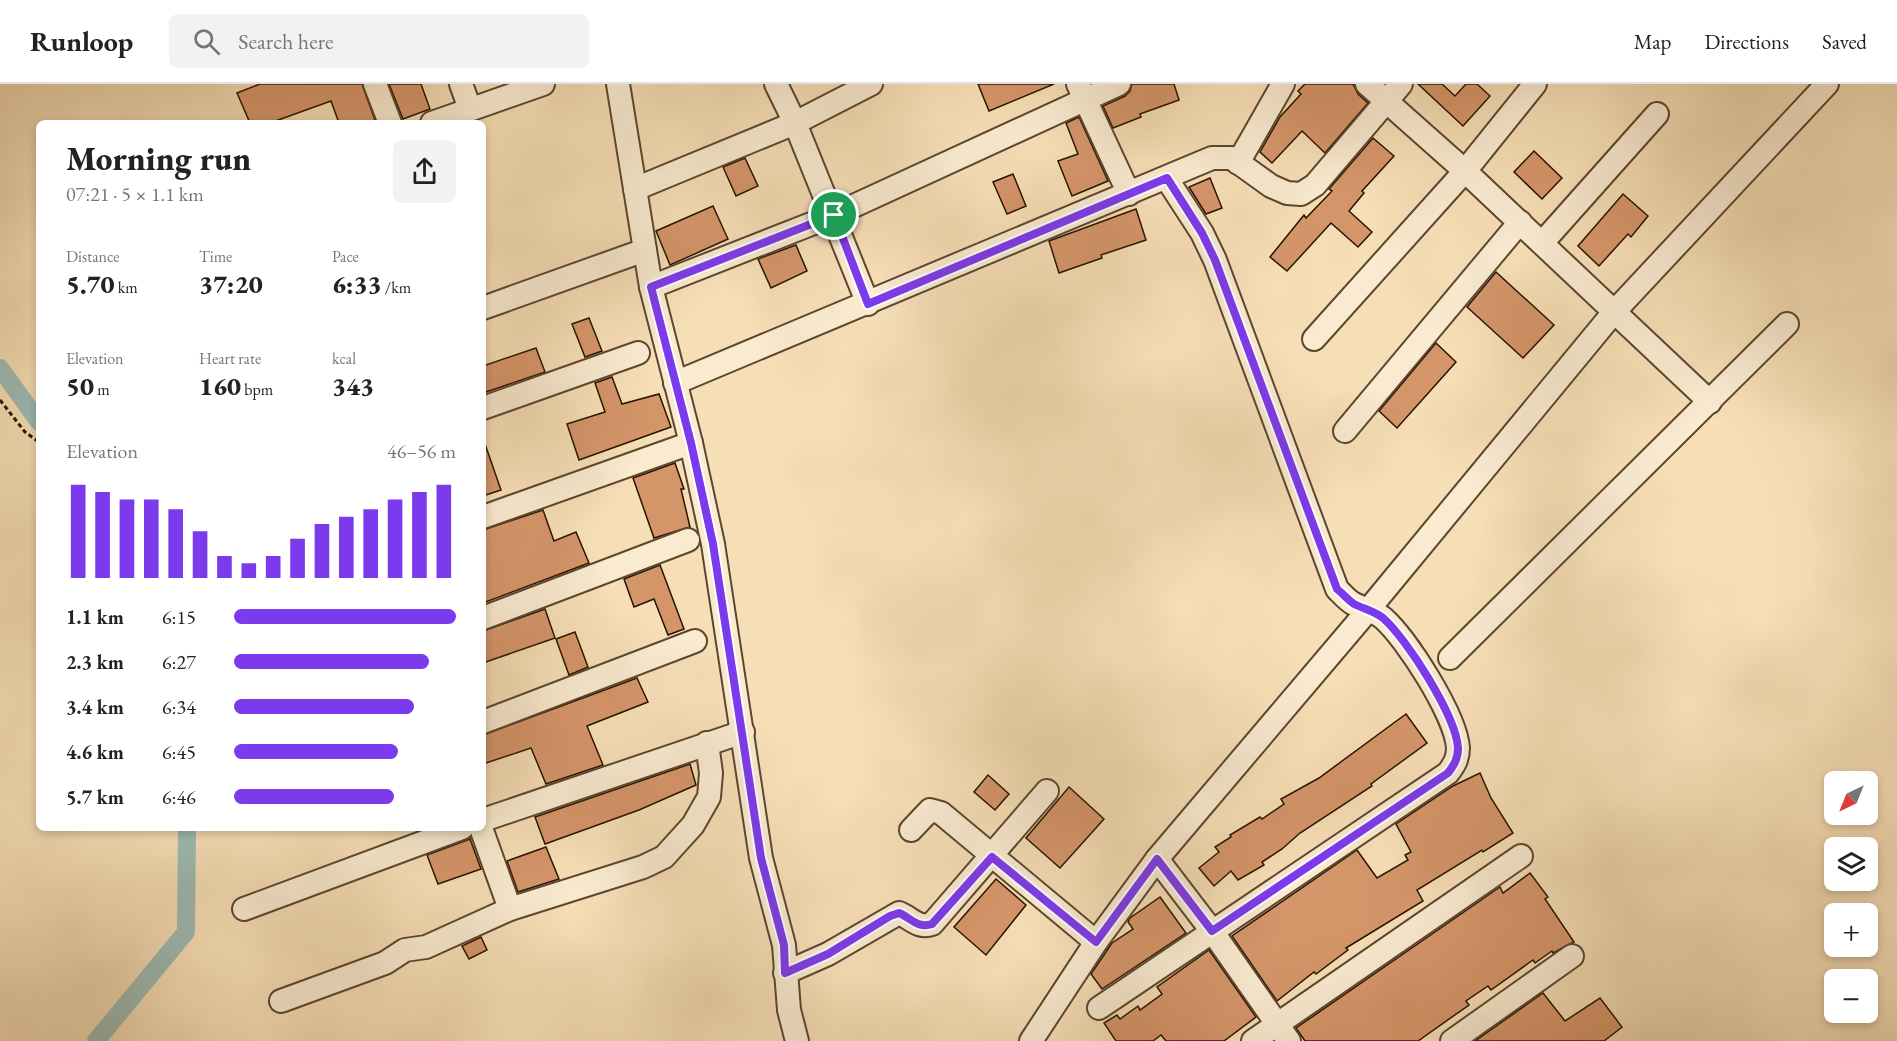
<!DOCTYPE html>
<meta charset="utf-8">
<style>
body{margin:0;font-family:"EB Garamond",serif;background:#f2f2f2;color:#222;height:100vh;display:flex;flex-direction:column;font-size:22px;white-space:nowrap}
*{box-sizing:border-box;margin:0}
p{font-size:20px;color:#767676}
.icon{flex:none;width:33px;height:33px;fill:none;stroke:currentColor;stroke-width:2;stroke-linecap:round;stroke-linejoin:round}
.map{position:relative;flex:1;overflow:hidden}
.side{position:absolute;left:36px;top:36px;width:450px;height:711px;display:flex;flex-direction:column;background:#fff;border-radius:9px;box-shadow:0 3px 9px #0003}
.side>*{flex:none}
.needle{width:39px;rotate:223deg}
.fabs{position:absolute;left:1824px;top:687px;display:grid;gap:12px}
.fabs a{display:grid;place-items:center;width:54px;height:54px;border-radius:9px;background:#fff;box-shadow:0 3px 9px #0003;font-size:30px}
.pin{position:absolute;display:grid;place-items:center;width:51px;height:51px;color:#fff;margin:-26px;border:3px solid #fff;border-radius:50%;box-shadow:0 2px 6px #0007}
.round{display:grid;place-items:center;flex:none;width:63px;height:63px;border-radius:9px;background:#f2f2f2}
.headline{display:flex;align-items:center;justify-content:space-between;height:102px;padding:0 30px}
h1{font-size:33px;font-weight:800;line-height:45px}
.figures{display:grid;grid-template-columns:repeat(3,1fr);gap:9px;height:102px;padding:6px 30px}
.figures div{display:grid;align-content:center}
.figures b{font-size:26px;font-weight:800}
.figures small{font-size:16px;font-weight:400}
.figures p{font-size:16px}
.chart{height:168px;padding:12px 30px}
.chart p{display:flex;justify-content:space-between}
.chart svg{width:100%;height:108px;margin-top:6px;stroke:#7c3aed;stroke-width:6}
ul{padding:0 30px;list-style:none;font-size:20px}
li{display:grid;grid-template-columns:96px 72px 1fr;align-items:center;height:45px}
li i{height:15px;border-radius:8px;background:#7c3aed}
header{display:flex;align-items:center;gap:36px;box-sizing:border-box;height:84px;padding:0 30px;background:#fff;border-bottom:2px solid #e0e0e0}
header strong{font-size:28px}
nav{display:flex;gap:33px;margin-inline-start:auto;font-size:21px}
.search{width:420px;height:54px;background:#f2f2f2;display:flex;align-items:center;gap:15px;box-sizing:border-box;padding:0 21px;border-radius:9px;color:#767676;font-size:22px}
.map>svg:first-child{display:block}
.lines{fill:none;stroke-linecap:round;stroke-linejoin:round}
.canal{stroke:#9dbbb4;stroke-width:18}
.building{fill:#d49569;stroke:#271300;stroke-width:1.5}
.minor-casing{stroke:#5b462e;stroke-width:26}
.path{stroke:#271300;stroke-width:3;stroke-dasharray:4.5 3;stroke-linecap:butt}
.minor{stroke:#f9ead0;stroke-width:22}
.route-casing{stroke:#fff;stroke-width:12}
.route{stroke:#7c3aed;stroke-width:8}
</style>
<header>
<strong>Runloop</strong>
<div class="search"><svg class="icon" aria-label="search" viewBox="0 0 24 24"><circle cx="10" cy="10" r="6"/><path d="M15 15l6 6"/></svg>Search here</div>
<nav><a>Map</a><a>Directions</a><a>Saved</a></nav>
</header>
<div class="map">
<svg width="1897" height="957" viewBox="0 0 1897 957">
<rect width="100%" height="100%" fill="#f6deb6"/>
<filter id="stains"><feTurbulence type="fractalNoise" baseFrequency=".00333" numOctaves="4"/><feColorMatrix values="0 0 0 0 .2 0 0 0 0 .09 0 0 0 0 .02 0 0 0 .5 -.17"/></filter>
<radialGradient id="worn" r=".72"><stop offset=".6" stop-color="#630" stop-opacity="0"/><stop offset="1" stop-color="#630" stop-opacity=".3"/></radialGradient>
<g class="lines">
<g class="canal">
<path d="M0 284 39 338"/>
<path d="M96 957 186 848 187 744"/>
</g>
</g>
<g class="building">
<path d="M260 0H362L376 39H339L331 17 270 39H250L237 9Z"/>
<path d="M389 0H421L430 25 403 35Z"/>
<path d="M978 0H1054L989 27Z"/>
<path d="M1132 0H1174L1179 16 1140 30 1141 33 1113 44 1103 22 1125 12 1130 7Z"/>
<path d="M1305 0H1353L1358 10 1368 19 1325 69 1302 47 1272 79 1260 68 1280 33 1301 10 1298 7Z"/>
<path d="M1418 0H1442L1455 12 1466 0H1477L1490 12 1463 42Z"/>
<path d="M1079 33 1108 97 1072 112 1058 77 1078 70 1066 39Z"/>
<path d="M1373 54 1394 72 1362 107 1364 109 1349 127 1372 148 1358 163 1331 139 1287 187 1270 173 1304 131 1306 134 1332 107 1329 105Z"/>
<path d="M1534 67 1562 94 1542 115 1514 88Z"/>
<path d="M745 74 758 102 736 112 723 83Z"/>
<path d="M1013 90 1026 122 1007 130 993 98Z"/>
<path d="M1210 94 1222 124 1206 130 1189 103Z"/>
<path d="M1623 110 1648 132 1631 153 1628 150 1599 182 1578 162Z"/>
<path d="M713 122 728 155 670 181 656 147Z"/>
<path d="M1136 125 1146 156 1101 171 1102 174 1059 189 1049 157Z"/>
<path d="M796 161 807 187 771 204 758 175Z"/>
<path d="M1496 188 1554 241 1523 274 1467 223Z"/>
<path d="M589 234 602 267 585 273 572 240Z"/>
<path d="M1436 259 1456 278 1397 344 1379 327Z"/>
<path d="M536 264 545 288 486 308 483 299V282Z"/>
<path d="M612 293 622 320 659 310 671 343 579 376 567 340 605 328 595 299Z"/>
<path d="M485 360 501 406 483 412V361Z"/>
<path d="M675 379 684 405H681L690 443 654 454 633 394Z"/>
<path d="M543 426 554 457 576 448 589 479 483 519V446Z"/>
<path d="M660 481 684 545 668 551 654 515 634 523 624 495Z"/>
<path d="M545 525 555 554 483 579V547Z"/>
<path d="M575 548 588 583 569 591 556 555Z"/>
<path d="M637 594 648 618 587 642 603 681 546 700 531 664 483 680V651Z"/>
<path d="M1406 630 1427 659 1371 700 1372 702 1300 749 1282 765 1262 778 1264 781 1238 796 1231 787 1214 802 1199 784 1219 768 1215 763 1231 753 1230 751 1260 733 1262 735 1284 720 1281 715 1319 694Z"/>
<path d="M690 680 696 701 639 726 545 760 535 733Z"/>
<path d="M1480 689 1491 714 1513 749 1483 768 1482 766 1417 806 1423 817 1346 864 1348 866 1316 890 1314 888 1277 917 1232 852 1357 766 1377 794 1408 776 1405 771 1411 768 1396 740 1453 702Z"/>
<path d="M988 691 1009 710 995 726 974 708Z"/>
<path d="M1069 703 1104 735 1060 784 1026 754Z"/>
<path d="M470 755 481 785 438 800 427 771Z"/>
<path d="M546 763 559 795 518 808 507 777Z"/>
<path d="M1530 789 1548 813 1545 815 1574 858 1553 869 1552 867 1535 879 1533 876 1491 906 1488 902 1466 917 1469 921 1418 957H1305L1296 944 1500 803 1503 809Z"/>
<path d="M996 795 1026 821 986 871 954 843Z"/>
<path d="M1160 813 1186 849 1102 905 1091 890 1112 859 1133 845 1128 838 1130 834Z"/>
<path d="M481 853 487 866 469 875 462 862Z"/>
<path d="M1209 866 1256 933 1224 957H1166L1161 951 1153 957H1116L1104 939 1117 931 1120 935 1138 922 1140 926 1162 910 1157 903Z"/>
<path d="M1543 909 1565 937 1600 914 1622 943 1604 957H1475Z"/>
</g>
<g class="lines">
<defs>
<g id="minor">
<path d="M375 0 390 39"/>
<path d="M461 0 470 25"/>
<path d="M618 0 651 203 691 359 713 460 761 774 784 861 789 926 797 957"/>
<path d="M776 0 795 39 868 220"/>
<path d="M1078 0 1129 110"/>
<path d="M1367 0 1465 87 1710 318"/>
<path d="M432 39 543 0"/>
<path d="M1238 79 1283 0"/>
<path d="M635 105 795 39 871 0"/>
<path d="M1542 159 1657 30"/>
<path d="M651 203 834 131 1119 0"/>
<path d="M483 224 645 166"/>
<path d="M1314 255 1465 87 1535 0"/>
<path d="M675 299 1212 74H1232L1271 102 1287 109 1301 110 1315 101 1401 0"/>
<path d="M483 324 638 269"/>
<path d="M1345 347 1520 138"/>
<path d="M483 433 691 359"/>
<path d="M483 534 688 456"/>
<path d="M1450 574 1787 240"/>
<path d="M483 638 695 557"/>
<path d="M483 736 743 648"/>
<path d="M481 744 510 825"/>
<path d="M911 746 930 726 941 729 1096 858"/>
<path d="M1157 775 1212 847 1289 957"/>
<path d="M244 825 462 744"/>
<path d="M785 889 828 870 899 829C911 834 918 845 932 840L1047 707"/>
<path d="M281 917 385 879 405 866 426 863 510 825 643 783 664 773 693 741 709 713 711 689 707 659"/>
<path d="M1099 924 1448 689C1454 681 1458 675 1458 664 1456 632 1407 555 1383 534 1374 527 1364 525 1354 520 1348 517 1342 510 1337 505L1215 176 1202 149 1167 95"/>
<path d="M1031 957 1096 858 1157 775 1369 525 1614 228 1827 0"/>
<path d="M1253 957 1521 772"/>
<path d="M1452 957 1572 872"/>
</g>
</defs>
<use href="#minor" class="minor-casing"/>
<path class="path" d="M0 316 25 348 39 358"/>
<use href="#minor" class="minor"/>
</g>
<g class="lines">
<defs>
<path id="route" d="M1167 94 1202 149 1215 176 1337 505C1342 509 1348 516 1354 520 1364 525 1374 527 1383 534 1407 555 1456 632 1458 664 1458 675 1454 681 1448 689L1212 847 1157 775 1096 858 992 773 932 840C918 845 911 834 899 829L890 832 828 870 785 889 784 861 761 774 713 460 691 359 651 203 834 131 868 220Z"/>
</defs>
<use href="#route" class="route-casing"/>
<use href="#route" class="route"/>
</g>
<rect width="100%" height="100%" filter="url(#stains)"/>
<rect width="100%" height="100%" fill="url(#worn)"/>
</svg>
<div class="fabs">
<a><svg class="needle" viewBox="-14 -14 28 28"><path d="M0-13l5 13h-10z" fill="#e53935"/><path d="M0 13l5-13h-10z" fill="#767676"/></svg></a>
<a><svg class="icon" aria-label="layers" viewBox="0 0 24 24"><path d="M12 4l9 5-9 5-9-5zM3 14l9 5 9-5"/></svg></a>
<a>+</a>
<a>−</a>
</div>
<div class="pin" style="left:834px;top:131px;background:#1e9e55"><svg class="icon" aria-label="arrive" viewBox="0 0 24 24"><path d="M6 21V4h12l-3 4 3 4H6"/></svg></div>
<section class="side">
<div class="headline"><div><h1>Morning run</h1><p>07:21 · 5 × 1.1 km</p></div><a class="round"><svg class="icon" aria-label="share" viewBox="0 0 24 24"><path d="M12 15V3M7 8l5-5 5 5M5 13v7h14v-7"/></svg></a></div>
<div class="figures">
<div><p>Distance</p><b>5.70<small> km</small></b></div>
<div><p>Time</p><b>37:20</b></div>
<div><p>Pace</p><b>6:33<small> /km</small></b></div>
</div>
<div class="figures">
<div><p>Elevation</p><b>50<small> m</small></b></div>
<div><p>Heart rate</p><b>160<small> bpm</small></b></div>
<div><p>kcal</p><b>343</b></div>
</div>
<div class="chart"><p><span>Elevation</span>46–56 m</p>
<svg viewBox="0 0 160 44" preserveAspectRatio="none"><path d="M5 44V6M15 44V9M25 44V12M35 44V12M45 44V16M55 44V25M65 44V35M75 44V38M85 44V35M95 44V28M105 44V22M115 44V19M125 44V16M135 44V12M145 44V9M155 44V6"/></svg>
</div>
<ul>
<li><b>1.1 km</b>6:15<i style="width:100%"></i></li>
<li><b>2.3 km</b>6:27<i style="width:88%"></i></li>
<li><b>3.4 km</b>6:34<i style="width:81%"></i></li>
<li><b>4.6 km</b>6:45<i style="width:74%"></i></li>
<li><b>5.7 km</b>6:46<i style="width:72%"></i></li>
</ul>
</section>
</div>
